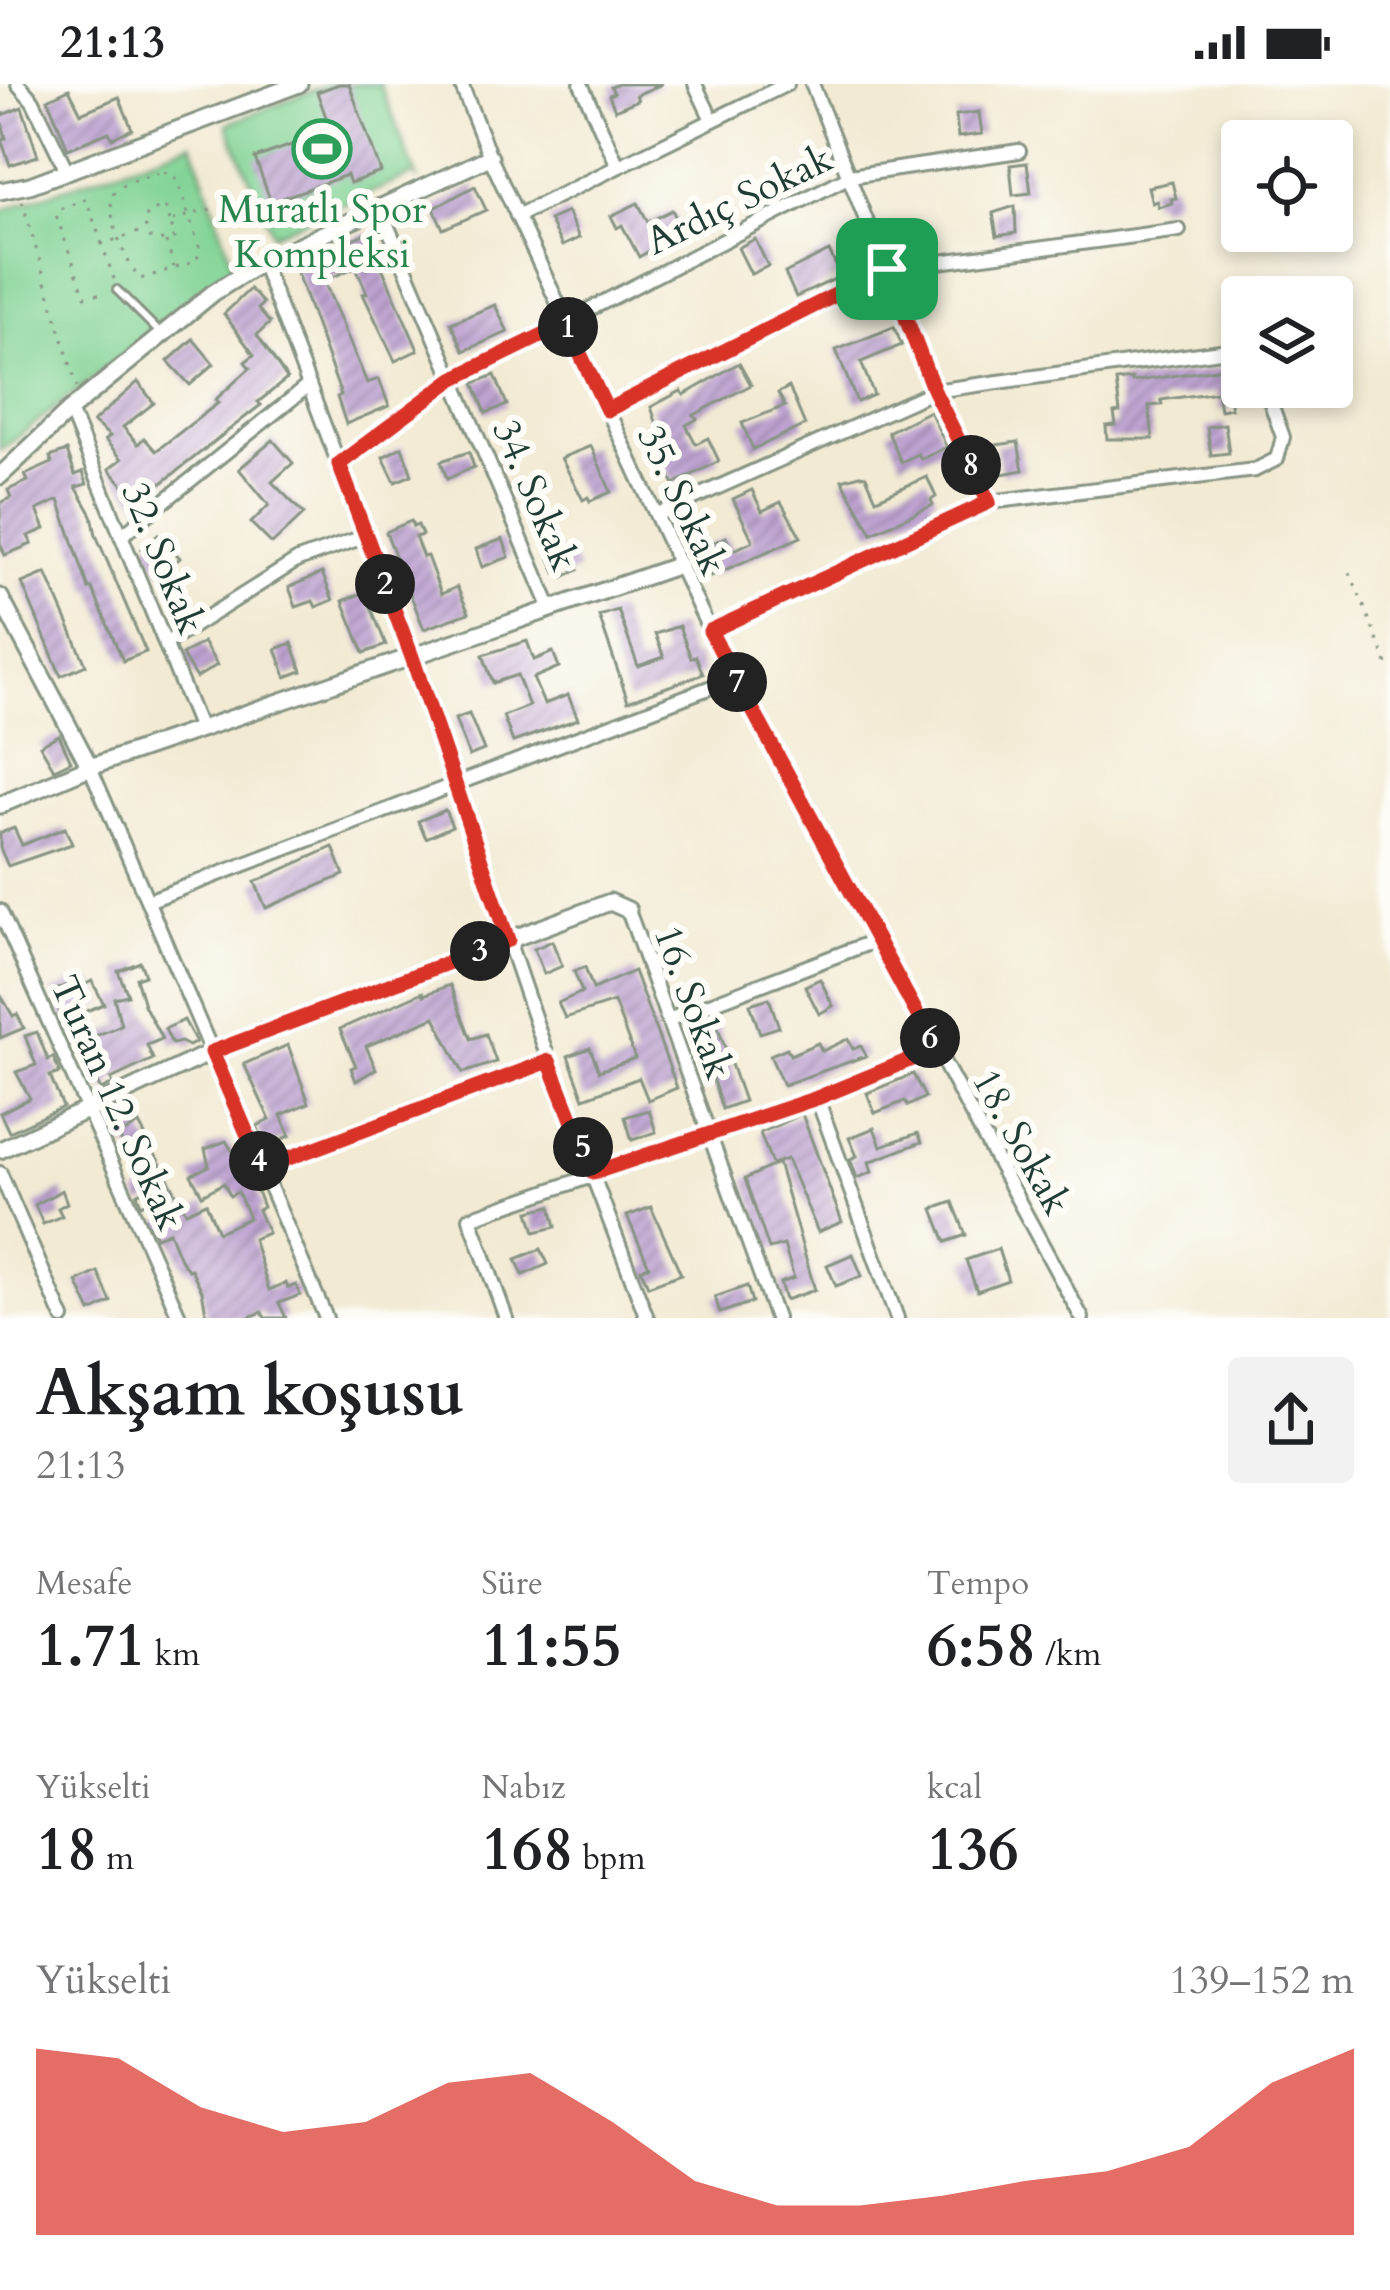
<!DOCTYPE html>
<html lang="tr">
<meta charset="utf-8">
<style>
body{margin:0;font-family:Cardo,serif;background:#f2f2f2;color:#202124;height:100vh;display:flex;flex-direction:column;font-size:45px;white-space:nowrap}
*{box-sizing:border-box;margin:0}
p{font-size:39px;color:#757577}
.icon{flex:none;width:66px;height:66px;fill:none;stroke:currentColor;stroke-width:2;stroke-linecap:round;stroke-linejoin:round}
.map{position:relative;height:1234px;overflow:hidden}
.side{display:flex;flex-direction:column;background:#fff;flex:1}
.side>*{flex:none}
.fabs{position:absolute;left:1221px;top:36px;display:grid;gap:24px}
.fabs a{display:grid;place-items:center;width:132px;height:132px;border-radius:12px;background:#fff;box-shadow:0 6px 18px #0003;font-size:60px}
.pin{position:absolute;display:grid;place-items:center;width:102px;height:102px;color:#fff;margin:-51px;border-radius:24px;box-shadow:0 6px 18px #0006}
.km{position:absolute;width:60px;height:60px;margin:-30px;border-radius:50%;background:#222;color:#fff;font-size:33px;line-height:60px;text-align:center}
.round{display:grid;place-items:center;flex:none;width:126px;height:126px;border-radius:12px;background:#f2f2f2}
.summary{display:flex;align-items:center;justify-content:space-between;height:204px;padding:0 36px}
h1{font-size:66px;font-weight:700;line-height:90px}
.figures{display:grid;grid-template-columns:repeat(3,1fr);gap:18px;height:204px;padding:12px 36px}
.figures div{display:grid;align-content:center}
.figures b{font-size:60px;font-weight:700}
.figures small{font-size:33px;font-weight:400}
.figures p{font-size:33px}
.chart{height:336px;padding:24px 36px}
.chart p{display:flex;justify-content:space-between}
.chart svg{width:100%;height:216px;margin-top:12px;fill:#d93025;opacity:.7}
.status{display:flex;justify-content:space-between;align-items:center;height:84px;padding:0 60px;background:#fff;direction:ltr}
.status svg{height:33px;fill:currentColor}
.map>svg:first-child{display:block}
.green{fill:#81d394;stroke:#508864;stroke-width:3}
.building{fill:url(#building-hatch)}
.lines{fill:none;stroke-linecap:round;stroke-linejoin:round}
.service-casing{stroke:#889484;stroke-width:12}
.minor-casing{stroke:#889484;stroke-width:18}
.tertiary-casing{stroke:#889484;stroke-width:21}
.path{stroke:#889484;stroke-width:3;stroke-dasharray:3 9;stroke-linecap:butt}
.service{stroke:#fff;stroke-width:6}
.minor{stroke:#fff;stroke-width:12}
.tertiary{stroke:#fff;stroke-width:15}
.route-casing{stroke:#fff;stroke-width:24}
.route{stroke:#d93025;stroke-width:15}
.labels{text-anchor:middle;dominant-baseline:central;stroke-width:12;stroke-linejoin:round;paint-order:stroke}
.street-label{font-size:39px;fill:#1f3d34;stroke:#fdfcf7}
.leisure-label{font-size:39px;fill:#27864d;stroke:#fdfcf7}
</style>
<div class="status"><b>21:13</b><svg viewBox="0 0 49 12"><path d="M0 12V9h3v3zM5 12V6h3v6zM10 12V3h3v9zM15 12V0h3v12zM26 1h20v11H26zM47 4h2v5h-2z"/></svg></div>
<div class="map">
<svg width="1390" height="1234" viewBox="0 0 1390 1234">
<defs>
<pattern id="building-hatch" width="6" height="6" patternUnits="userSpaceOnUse" patternTransform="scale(3)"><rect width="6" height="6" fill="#bea3d1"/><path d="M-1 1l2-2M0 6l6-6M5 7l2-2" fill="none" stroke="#9a86aa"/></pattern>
</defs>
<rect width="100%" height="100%" fill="#fdfcf7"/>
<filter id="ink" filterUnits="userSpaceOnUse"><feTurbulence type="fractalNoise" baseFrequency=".00833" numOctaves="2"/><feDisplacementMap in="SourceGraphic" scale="24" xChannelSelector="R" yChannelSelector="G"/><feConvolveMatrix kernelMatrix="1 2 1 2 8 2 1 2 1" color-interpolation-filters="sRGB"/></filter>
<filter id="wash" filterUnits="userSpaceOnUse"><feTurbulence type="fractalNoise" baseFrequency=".004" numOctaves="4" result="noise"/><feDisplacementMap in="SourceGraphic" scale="48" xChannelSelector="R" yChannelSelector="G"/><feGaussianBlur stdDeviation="2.7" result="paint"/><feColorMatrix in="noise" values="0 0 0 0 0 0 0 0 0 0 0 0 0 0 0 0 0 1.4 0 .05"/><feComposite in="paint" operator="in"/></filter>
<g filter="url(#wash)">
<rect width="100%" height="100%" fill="#f2ead3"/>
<g class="green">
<path d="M329 0H380L418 96 414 90 273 150 227 40Z"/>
<path d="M192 59 234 184 0 367V127Z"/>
</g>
<g id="blocks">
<g class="building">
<path d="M339 0H349L381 88 350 99 347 91 271 118 255 74 331 47 317 8Z"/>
<path d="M618 0H662L636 11 638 16 615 26 609 11 614 9 611 3Z"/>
<path d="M69 5 81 29 119 13 132 45 112 54 109 48 68 65 48 15Z"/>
<path d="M22 23 38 72 10 81 1 55 6 54 0 32Z"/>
<path d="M979 28 982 50 958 53 956 31Z"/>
<path d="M1027 79 1031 109 1013 111 1010 81Z"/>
<path d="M1172 98 1176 114 1171 115 1172 119 1158 123 1157 117 1152 119 1148 103Z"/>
<path d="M475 102 486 126 443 145 434 124Z"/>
<path d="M638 119 648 138 672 126 683 147 639 173 622 141 617 144 611 132Z"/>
<path d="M1015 122 1016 149 997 152 993 129Z"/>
<path d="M567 128 579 154 562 162 549 136Z"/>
<path d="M367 149 418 266 395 277 363 210 367 209 356 183 324 197 367 299 379 295 389 322 346 340 337 313 341 311 293 178Z"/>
<path d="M755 155 768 182 751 190 738 164Z"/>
<path d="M829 167 841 192 796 213 785 189Z"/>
<path d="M250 205 263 219 258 225 270 239 257 251 287 295 258 318 261 321 253 327 138 418 109 385 122 375 105 356 110 352 93 338 138 298 154 319 123 343 138 360 144 354 156 367 218 319 215 316 250 284 245 278 254 271 224 230Z"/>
<path d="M495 221 508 248 464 267 451 239Z"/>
<path d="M894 243 902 261 861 278 874 311 857 318 836 266Z"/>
<path d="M193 255 214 280 190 301 168 277Z"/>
<path d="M739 279 751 301 694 331 697 335 686 341 696 360 708 354 719 377 674 400 653 359 662 355 651 323 681 307 684 311Z"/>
<path d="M1242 281 1244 312 1229 314 1231 324 1220 326 1217 308 1161 316 1162 321 1149 322 1153 355H1107L1106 342 1116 341 1114 329 1120 328 1116 297 1132 295V298Z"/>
<path d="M495 291 507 321 486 329 474 299Z"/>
<path d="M789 303 805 341 753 365 742 339 785 322 778 309Z"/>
<path d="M930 327 947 363 921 375 918 370 901 378 888 348Z"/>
<path d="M1225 340 1229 369 1211 371 1207 343Z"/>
<path d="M273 356 293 379 272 398 304 430 272 460 251 439 269 421 239 385Z"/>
<path d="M1018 358 1023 386 1002 390 996 361Z"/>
<path d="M591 362 611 408 590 417 588 413 583 416 561 374Z"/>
<path d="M402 363 412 391 395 398 383 373Z"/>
<path d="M67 367 75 391 83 388 87 400 76 403 92 431 96 451 146 568 123 577 92 504 89 505 59 416 37 426 45 445 28 452 32 460 5 471 0 459V419L11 414 8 406 28 397 25 391 52 379 50 373Z"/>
<path d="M469 368 474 383 447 395 441 377Z"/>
<path d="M860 391 866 392 876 415 927 393 936 413 931 416 933 421 872 449 842 396Z"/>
<path d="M752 406 762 427 781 418 801 453 711 492 699 465 726 453 732 467 753 457 733 415Z"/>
<path d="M411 437 413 443 418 441 422 451 415 453 423 473 427 472 441 510 457 503 469 529 424 545 386 448Z"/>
<path d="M158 450 180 474 164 489 142 465Z"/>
<path d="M503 455 509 473 482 483 476 465Z"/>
<path d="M568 465 578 486 563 493 560 487 556 489 550 475Z"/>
<path d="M46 489 86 581 61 592 22 499Z"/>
<path d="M322 489 333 516 316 523 313 517 296 523 289 503Z"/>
<path d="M365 508 386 561 364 569 343 517Z"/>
<path d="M618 526 638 582 664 573 655 550 679 542 691 574 696 572 703 590 628 617 599 532Z"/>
<path d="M527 557 534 576 553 568 559 583 533 594 544 620 568 611 578 635 513 658 503 632 529 622 517 591 493 599 483 571Z"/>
<path d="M203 558 217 581 196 594 182 571Z"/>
<path d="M292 559 302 587 286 593 276 565Z"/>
<path d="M469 630 484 666 469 672 455 635Z"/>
<path d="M59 651 71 677 54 685 40 661Z"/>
<path d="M445 726 452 742 426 754 418 737Z"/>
<path d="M14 744 22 761 65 744 72 760 8 782 0 764V749Z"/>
<path d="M333 763 344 791 266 824 255 798Z"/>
<path d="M552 857 562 882 544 890 534 865Z"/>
<path d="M140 878 145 891 136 894 144 921 162 955 147 961 153 975 111 995 113 1000 101 1006 89 984 103 979 93 953 121 941 114 914 128 911 118 887Z"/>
<path d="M585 883 593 905 634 887 677 1004 648 1016 639 994 584 1014 568 972 590 964 599 987 635 974 614 918 565 934 558 919 582 908 574 887Z"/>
<path d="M820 895 833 922 819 930 805 902Z"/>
<path d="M77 897 80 903 92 897 104 920 79 930 87 955 71 961 52 907Z"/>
<path d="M450 901 471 955 486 950 496 978 463 989 435 933 366 962 376 985 356 997 351 984 356 982 340 945 423 908 424 911Z"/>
<path d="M0 910 13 932 17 930 24 944 0 954Z"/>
<path d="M769 914 779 943 760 949 750 920Z"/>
<path d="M715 935 744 1017 722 1025 696 942Z"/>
<path d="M184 936 196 958 189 962 181 958 172 960 165 945Z"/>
<path d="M37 948 48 976 53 973 60 989 50 992 63 1023 9 1048 0 1029 30 1014 16 988 36 981 25 952Z"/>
<path d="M848 955 853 965 861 962 866 972 783 1001 770 971 787 964 790 971 818 959 822 967Z"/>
<path d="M288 961 309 1019 281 1031 290 1052 265 1062 257 1042 270 1036 244 980Z"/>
<path d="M913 990 925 1013 908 1022 905 1017 875 1029 867 1009Z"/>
<path d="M649 1026 656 1048 632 1056 625 1033Z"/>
<path d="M802 1030 842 1138 818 1148 787 1075 772 1080 760 1049Z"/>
<path d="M139 1040 186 1128 206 1119 218 1148 249 1134 238 1108 230 1112 224 1099 202 1111 191 1091 209 1082 205 1065 226 1057 233 1068 241 1065 263 1123 258 1126 268 1149 253 1155 269 1206 286 1199 288 1204 296 1201 300 1211 279 1219 286 1234H265L262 1228 247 1234H207L202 1207 191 1185 188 1186 180 1175 169 1148 156 1153 152 1144 150 1141 169 1134 156 1113 141 1121 137 1110 153 1101 137 1068 133 1070 129 1061 124 1063 119 1052Z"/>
<path d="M874 1044 881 1062 918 1049 922 1058 869 1078 872 1088 857 1094 850 1075 857 1072 849 1054Z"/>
<path d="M778 1079 815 1206 785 1216 780 1199 794 1194 784 1161 769 1165 745 1095Z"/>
<path d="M62 1106 67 1119 58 1124 62 1132 43 1140 35 1121Z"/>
<path d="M953 1118 966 1151 946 1158 933 1125Z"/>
<path d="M551 1122 556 1143 535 1148 529 1127Z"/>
<path d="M651 1123 681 1190 648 1202 641 1185 649 1182 627 1132Z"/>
<path d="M541 1165 548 1180 523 1191 516 1175Z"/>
<path d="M998 1165 1008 1196 977 1207 966 1176Z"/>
<path d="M853 1170 862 1192 836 1202 827 1181Z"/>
<path d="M98 1188 111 1218 91 1228 77 1198Z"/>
<path d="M747 1202 752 1218 720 1229 715 1213Z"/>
</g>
</g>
</g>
<g filter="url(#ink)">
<use href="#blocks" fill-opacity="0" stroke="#889484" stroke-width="3"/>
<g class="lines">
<defs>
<path id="service" d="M117 206 161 250"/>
<g id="minor">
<path d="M18 0 33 17 67 87"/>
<path d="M461 0 490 73 710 547 1082 1234"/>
<path d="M581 0 618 82"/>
<path d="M695 0 712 36"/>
<path d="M812 0 934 307 989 418"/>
<path d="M379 122 551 525"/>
<path d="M517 132 787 0"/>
<path d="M262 178 412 573 549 977 647 1234"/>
<path d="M70 326 200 645"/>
<path d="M607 326 887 185 1179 146"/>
<path d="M339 380 453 295 850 92 1019 67"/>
<path d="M658 430 934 307 1242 264"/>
<path d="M121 452 309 301"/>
<path d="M710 547 989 418 1255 386 1277 375 1283 353 1265 303"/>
<path d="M165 560 298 476 366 452"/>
<path d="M90 683 326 1234"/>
<path d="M148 817 735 594"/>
<path d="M628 826 776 1234"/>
<path d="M0 827 180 1234"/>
<path d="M668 936 877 856"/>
<path d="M817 1014 897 1234"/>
<path d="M262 1084 549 977"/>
<path d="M0 1089 63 1234"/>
<path d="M506 1234 470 1134 817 1014 936 965"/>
</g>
<g id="tertiary">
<path d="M0 107 30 101 299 0"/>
<path d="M0 392 70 326 213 209 262 178 490 73"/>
<path d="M0 513 90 683"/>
<path d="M0 721 90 683 679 481"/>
<path d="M0 1066 212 968 610 818 628 826"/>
</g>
</defs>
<use href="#service" class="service-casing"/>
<use href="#minor" class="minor-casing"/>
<use href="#tertiary" class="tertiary-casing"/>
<g class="path">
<path d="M164 88 173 91 178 99 201 168 194 178 140 195C127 182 99 118 117 105 128 96 150 92 164 88Z"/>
<path d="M22 117 77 303"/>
<path d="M170 137 165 122 148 129 144 139 150 154 157 157 175 154 170 137 214 124"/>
<path d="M166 158 174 183"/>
<path d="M102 160 86 115 60 125 56 131 85 212 107 209"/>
<path d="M114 195 102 160 145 146"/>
<path d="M1350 488 1390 587"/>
</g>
<use href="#service" class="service"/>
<use href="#minor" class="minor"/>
<use href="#tertiary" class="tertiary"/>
</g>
</g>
<g class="lines" filter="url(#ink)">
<defs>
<path id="route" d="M887 185 934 307 989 418 710 547 936 965 817 1014 593 1089 549 977 262 1084 212 968 508 856 412 573 339 380 453 295 553 246 564 236 607 326Z"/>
</defs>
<use href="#route" class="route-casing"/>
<use href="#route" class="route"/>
</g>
<defs>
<symbol id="stadium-ring" viewBox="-11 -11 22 22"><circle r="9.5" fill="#fdfcf7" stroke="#2e9e5b" stroke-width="1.5"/><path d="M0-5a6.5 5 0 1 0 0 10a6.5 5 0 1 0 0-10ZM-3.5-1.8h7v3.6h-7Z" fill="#2e9e5b"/></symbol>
</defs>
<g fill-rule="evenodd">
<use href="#stadium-ring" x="289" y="32" width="66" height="66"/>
</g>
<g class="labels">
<g class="street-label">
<text transform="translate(739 116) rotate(-26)">Ardıç Sokak</text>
<text transform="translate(535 411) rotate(67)">34. Sokak</text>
<text transform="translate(682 416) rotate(65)">35. Sokak</text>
<text transform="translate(163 474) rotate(68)">32. Sokak</text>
<text transform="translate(693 918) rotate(70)">16. Sokak</text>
<text transform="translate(117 1019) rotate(66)">Turan 12. Sokak</text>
<text transform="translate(1021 1058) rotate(61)">18. Sokak</text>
</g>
<g class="leisure-label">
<text x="322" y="125">Muratlı Spor<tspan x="322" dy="45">Kompleksi</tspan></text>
</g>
</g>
</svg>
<div class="fabs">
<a><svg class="icon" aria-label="locate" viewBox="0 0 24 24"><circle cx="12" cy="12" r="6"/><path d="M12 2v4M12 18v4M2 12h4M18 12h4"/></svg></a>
<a><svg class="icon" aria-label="layers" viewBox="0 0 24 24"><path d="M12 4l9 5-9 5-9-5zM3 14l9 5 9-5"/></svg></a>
</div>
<div class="pin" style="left:887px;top:185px;background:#1e9e55"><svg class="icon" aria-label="arrive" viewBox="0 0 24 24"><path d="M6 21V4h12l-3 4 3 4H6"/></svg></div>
<b class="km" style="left:568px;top:243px">1</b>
<b class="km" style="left:385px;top:500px">2</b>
<b class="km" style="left:480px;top:867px">3</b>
<b class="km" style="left:259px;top:1077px">4</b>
<b class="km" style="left:583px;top:1063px">5</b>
<b class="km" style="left:930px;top:954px">6</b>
<b class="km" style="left:737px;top:598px">7</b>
<b class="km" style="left:971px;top:381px">8</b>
</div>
<section class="side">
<div class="summary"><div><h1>Akşam koşusu</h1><p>21:13</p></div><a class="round"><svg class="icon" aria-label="share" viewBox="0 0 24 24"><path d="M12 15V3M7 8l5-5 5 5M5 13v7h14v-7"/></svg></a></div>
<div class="figures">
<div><p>Mesafe</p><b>1.71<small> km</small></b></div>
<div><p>Süre</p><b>11:55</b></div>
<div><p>Tempo</p><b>6:58<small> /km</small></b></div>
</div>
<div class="figures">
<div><p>Yükselti</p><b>18<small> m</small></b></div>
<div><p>Nabız</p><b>168<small> bpm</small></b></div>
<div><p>kcal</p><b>136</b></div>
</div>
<div class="chart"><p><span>Yükselti</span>139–152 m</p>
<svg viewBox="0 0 160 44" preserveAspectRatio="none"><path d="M0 44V6L10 8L20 18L30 23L40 21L50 13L60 11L70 21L80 33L90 38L100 38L110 36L120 33L130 31L140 26L150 13L160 6V44z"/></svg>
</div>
</section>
